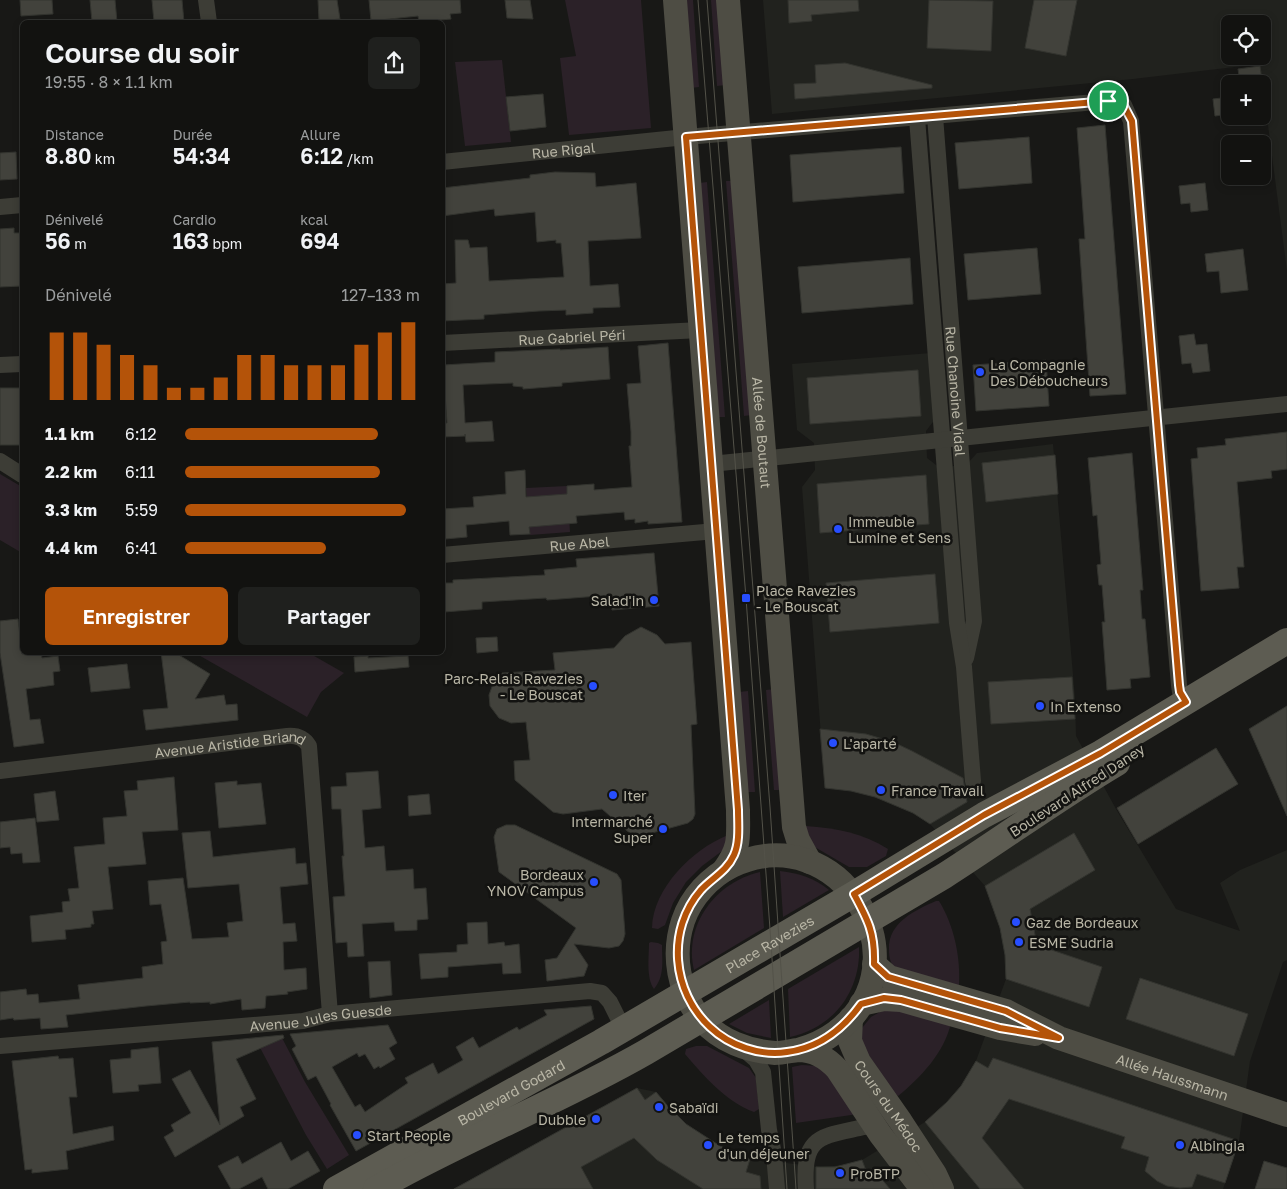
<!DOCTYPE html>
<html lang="fr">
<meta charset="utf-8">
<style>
body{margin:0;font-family:"Golos Text",sans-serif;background:#1f201e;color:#f1f3f6;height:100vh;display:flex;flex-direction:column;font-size:19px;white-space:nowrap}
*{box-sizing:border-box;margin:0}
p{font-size:16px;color:#9c9e9f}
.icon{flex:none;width:28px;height:28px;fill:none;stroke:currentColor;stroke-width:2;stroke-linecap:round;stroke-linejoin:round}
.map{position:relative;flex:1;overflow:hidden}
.details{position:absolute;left:20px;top:20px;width:425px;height:635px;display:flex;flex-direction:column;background:#121210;border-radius:8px;box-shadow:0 2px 8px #0003,0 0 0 1px #313230}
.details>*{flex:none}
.controls{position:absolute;left:1221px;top:15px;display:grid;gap:10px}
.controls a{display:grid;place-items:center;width:50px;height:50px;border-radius:8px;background:#121210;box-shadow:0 2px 8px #0003,0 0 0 1px #313230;font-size:25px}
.pin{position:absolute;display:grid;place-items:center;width:42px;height:42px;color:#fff;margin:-21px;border:2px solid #fff;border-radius:50%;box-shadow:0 1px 5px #0007}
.round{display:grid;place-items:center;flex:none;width:52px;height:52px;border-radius:8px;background:#1f201e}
.headline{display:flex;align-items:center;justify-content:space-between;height:85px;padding:0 25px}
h1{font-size:28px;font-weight:600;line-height:38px}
.figures{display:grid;grid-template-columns:repeat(3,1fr);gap:8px;height:85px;padding:5px 25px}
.figures div{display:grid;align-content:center}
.figures b{font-size:21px;font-weight:600}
.figures small{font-size:14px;font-weight:400}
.figures p{font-size:14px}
.chart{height:140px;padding:10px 25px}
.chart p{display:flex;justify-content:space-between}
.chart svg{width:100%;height:90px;margin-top:5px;stroke:#b45309;stroke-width:6}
.action{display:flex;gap:10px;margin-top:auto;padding:10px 25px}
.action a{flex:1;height:58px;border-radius:8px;background:#b45309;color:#fff;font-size:20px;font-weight:600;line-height:58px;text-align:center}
.action a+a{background:#1f201e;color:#f1f3f6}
ul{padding:0 25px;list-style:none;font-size:16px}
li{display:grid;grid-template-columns:80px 60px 1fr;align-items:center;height:38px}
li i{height:12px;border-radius:6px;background:#b45309}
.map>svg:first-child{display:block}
.built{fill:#21221e;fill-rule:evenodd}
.green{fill:#2b2128}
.building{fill:#42423c;stroke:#33342f}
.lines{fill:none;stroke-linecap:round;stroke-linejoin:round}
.street{stroke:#3d3d36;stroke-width:16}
.secondary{stroke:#4e4d44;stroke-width:24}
.primary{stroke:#5d5c52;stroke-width:26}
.tram{stroke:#535249;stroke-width:1}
.route-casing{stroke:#fff;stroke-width:10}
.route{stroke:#b45309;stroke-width:6}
.poi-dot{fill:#274eff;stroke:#131311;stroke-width:2}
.labels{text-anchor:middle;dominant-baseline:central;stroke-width:5;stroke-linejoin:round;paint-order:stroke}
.street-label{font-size:14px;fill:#b9b6a6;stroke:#131311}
.poi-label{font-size:14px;fill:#b9b6a6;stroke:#131311;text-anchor:start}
</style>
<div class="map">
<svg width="1287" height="1189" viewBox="0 0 1287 1189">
<rect width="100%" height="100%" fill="#181816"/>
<g class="built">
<path d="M763 0H1287V271L1260 64 1133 79 772 114ZM1230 24H1262V56H1230Z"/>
<path d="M931 353 936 418 926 431 927 458 940 468 967 464 977 453 1053 444 1075 698 1076 736 1116 809 1176 909 1240 931 1220 883 1240 870 1287 850V960L1283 962 1250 1061 1239 1141 1223 1189H453L637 1088 656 1092 667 1105 686 1124 720 1146 750 1159 821 1167 846 1165 862 1160 925 1122 947 1103 961 1086 976 1061 1006 979 1005 955 1000 928 985 886 930 824 913 813 875 797 851 791 825 788 802 487 815 470 814 443 797 430 792 364Z"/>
</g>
<g class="green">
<path d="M565 0H641L651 128 569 135 560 58 576 56Z"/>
<path d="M684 0H693L699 87 691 88Z"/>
<path d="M711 0H719L726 85 717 86Z"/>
<path d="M502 60 511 142 465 146 455 62Z"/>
<path d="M726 181H733L752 415 744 416Z"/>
<path d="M707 182 725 417H716L699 183Z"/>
<path d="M0 474 22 487V553L0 540Z"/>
<path d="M567 486 570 532 530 535 526 488Z"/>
<path d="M195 653H309L344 673 321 692 307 717Z"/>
<path d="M774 689 782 790H774L766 690Z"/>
<path d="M748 691 755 792H747L739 692Z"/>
<path d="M806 826C836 828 863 833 888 849L886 856 867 867H849L813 846 806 829Z"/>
<path d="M728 835 727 843 722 851 702 866 686 882 673 903 665 925 658 929 652 928C653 888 693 849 728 835Z"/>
<path d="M780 871C799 873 814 878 829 890L783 917Z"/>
<path d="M760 872 764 928 694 970C683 925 716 882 760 872Z"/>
<path d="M936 901H939C954 925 961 958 959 986L894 968C890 961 889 957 889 949 888 923 915 910 936 901Z"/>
<path d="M651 942 658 943 662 945C662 961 665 976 654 989 646 978 649 957 649 943Z"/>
<path d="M859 947C861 991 833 1028 790 1037L788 989Z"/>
<path d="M769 1000 771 1038 747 1033 729 1024Z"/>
<path d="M887 1008 951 1023C944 1053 921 1077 898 1096L895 1094 861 1044 862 1028 871 1017Z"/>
<path d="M281 1036 305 1082 349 1155 327 1169 306 1135 255 1038Z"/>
<path d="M696 1046H707L749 1068 756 1078 759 1109 754 1112C726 1102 704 1076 685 1054L686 1049Z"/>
<path d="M802 1065 817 1066 826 1070 858 1114 796 1123 792 1067Z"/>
</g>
<g class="building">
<path d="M20 0H52L53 14 21 16Z"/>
<path d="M90 0H115L117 22H92Z"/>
<path d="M152 0H182L184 22H168V21L154 22Z"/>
<path d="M318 0H337L340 19 319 21Z"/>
<path d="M369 0H460L461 13 450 14 451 19 420 22H419L418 16 371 21Z"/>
<path d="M505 0H530L533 19 507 18Z"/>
<path d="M788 0H858L859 11 811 15 812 21 789 23Z"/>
<path d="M929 0 993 1 991 51 927 48Z"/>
<path d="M1034 0H1077L1066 56 1025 48Z"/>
<path d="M845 63 932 85V88L795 99 794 84 816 83 815 65Z"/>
<path d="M1260 66 1262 80 1240 83 1238 69Z"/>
<path d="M543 94 546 127 510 131 506 97Z"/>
<path d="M1230 97V114L1215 116 1213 99Z"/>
<path d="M1105 125 1126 394 1090 396 1079 239H1085L1077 128Z"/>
<path d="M1029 137 1032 183 959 189 955 143Z"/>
<path d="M901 147 904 193 793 202 790 155Z"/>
<path d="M16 152 17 179 0 180V153Z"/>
<path d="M555 172 595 173 596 187 636 183 641 238 588 241 590 286 618 284 620 307 593 308V313L566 315V310L539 311 484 315V319L442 321V284L456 283 455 240H468L470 248 487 247 489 281 564 277 561 243H556V240L537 242 535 212 495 216 494 209 442 216V188L530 178V175Z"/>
<path d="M1205 183 1208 210 1191 212 1190 203 1181 204 1179 186Z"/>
<path d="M14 228V233H22V286L0 287V229Z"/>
<path d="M1037 248 1041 294 968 300 964 254Z"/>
<path d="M1243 249 1248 290 1221 293 1219 271 1207 272 1205 254Z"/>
<path d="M910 258 913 304 802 313 798 267Z"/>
<path d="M1194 334 1196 345 1207 344 1210 371 1193 373 1191 363 1182 364 1179 336Z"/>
<path d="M668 343 682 522 648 524V521L635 523V519L625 520 624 512 576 516 577 523 529 527 530 534 510 535 509 521 466 525 467 537 445 539 444 530H442V509L474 507 473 497 506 494 505 472 525 470 526 497 567 494V486L594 484V490L632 487 629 446H631V432L627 384 641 383 638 346Z"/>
<path d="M608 347 610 379 562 383V386L523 389V387L513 386V383L463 385 465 423 492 421 494 441 466 442 465 434V436L442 437V423H447L443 365 495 362V352L560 349V350Z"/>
<path d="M1046 360 1049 406 976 411 973 365Z"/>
<path d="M918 370 921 416 810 424 807 378Z"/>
<path d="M0 388H22V417H21V422H20L21 445H0Z"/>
<path d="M1287 432V469L1271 471 1272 478 1237 482 1244 567H1237L1239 588 1201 591 1191 459 1198 458 1197 448 1226 445 1225 439Z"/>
<path d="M1132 453 1143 590H1140L1142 619H1145L1150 677 1130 679 1131 688 1107 690 1102 622H1105L1102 585H1099L1097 565 1101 564 1097 515 1093 516 1088 458Z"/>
<path d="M1055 455 1058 494 986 502 982 463Z"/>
<path d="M926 475 929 524 820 533 817 484Z"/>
<path d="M654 553 659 606 612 610 611 595 547 600 546 598 482 602V609L444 612 442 583H453V580L545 575 544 570 577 567 576 559Z"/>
<path d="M935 574 939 623 830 632 826 583Z"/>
<path d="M18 619 22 654 41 652 42 658 58 656 60 671 53 672 54 685 26 689 30 720 40 719 44 743 14 747 0 653V621Z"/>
<path d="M641 627 657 635 665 644 691 642 697 724 691 725 695 814 693 819 688 823 641 836H633L602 809 563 814 553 812 515 780 514 761 530 760 526 722 511 723 499 718 490 706 489 695 493 684 502 673 555 670 553 653 614 648 625 636Z"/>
<path d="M497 637 498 651 477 653 476 638Z"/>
<path d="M161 652H174L210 674 195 699 224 695 226 705 237 704 238 720 146 730 143 710 168 708Z"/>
<path d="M368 656V658L408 656 409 667 355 672 354 657Z"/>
<path d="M127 664 130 688 91 692 88 668Z"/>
<path d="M1072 677 1075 719 991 724 988 682Z"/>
<path d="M1287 706V816L1249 729Z"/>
<path d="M820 729 866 734 893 742 912 751 963 778 967 802 930 824 913 813 875 797 851 791 825 788Z"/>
<path d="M1216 748 1238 784 1138 844 1117 808Z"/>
<path d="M378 771 381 808 362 810 365 848 384 846 386 871 413 869 414 889 426 888 428 919 417 920V930L395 931 394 922 362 924 364 956 348 957 347 942 336 943 333 897 345 896 342 856H344L341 809H332L331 787 347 786 346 773Z"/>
<path d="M174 777 178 830 142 832 146 864 108 867 113 909 92 911 94 924H91V927L65 930 66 939 32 942 30 916 63 912 62 902 70 901 68 889 79 888 74 847 105 844 103 818 127 816 124 791 138 790 137 781Z"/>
<path d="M237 781V785L261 783 266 824 219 828 215 783Z"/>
<path d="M55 791 59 820 37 822 34 794Z"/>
<path d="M429 794 431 814 409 816 408 796Z"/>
<path d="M35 818 40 862 23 863 22 853 11 854 10 847 0 848V822Z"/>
<path d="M506 825H515L617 874 621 880 625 934 623 941 619 946 609 948 574 944 588 965 584 976 547 981 545 960 557 958 576 928 499 872 494 837 497 829Z"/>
<path d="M210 831 213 857 295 848 296 864 306 863 308 884 280 887 283 924 295 923 297 941 283 942 284 970 306 968 307 989 287 992 288 994 266 996 265 1008 242 1010 241 999 210 1004V1002L190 1003V1002L146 1006 66 1015 68 1027 41 1029 40 1018 14 1020 13 1018 0 1020V992L26 989 27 995 38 994 39 1003 80 999 78 985 143 978 142 967 163 964 161 942 167 941 161 904 150 905 148 881 183 878 192 939 229 937 227 923 243 921 239 884 188 888 182 833Z"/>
<path d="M1074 833 1095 870 1030 909 1037 945 1102 967 1089 1007 1006 979 1005 955 1000 928 985 886Z"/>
<path d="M487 922 488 944 504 942 505 946 519 944 521 973 503 974 502 963 448 967V977L421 979 419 954 457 952V945L468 944 467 923Z"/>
<path d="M390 961 392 995 370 998 368 962Z"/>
<path d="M1140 978 1248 1014 1234 1056 1126 1019Z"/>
<path d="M591 1006 594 1019 356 1151 330 1105 331 1104 316 1076 308 1080 292 1049 296 1046 290 1034 388 1025 397 1043 389 1048 395 1059 380 1068 379 1066 374 1069 365 1054 359 1057 357 1053 332 1067 355 1107 360 1104 365 1112 408 1083 405 1078 433 1063 438 1074 463 1060 456 1047 473 1037 479 1048 517 1027 519 1030 547 1015 544 1010Z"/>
<path d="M283 1035 284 1038 236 1059 256 1099 240 1107 244 1116 175 1157 164 1137 174 1131 171 1125 191 1113 172 1079 190 1070 220 1125 212 1042Z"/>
<path d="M158 1047 161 1083 138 1085 139 1091 113 1093 110 1060 131 1058V1050Z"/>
<path d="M58 1056 59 1059 73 1058 77 1097H69L73 1134 113 1126 114 1140 66 1151 68 1169 32 1173V1169L25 1170 12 1061Z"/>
<path d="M993 1058 1239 1141 1225 1183 1197 1174 1192 1187 1180 1188 1167 1186 1157 1181 1145 1171 1149 1157 1121 1148 1125 1137 1009 1099 982 1138 1024 1189H980L925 1122 947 1102 961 1086 976 1061 988 1068Z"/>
<path d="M637 1088 645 1100 656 1092 667 1105 686 1124 720 1146 750 1159 746 1172 760 1176 761 1189H703L657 1160 634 1138 581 1167 593 1189H454Z"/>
<path d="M281 1142 291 1161 308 1151 320 1171 288 1189H268L262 1177 239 1189H231L218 1166 238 1156 242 1164Z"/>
<path d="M862 1160 867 1173 874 1170 890 1189H816V1167H835Z"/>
<path d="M1264 1161 1287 1168V1189H1255Z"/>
</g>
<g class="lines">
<g class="street">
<path d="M206 0 209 22"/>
<path id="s1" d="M935 116 974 621 966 658"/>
<path d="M917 118 957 623 964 667 973 781"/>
<path id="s2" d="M442 162 686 137 1108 101 1124 105 1131 121 1179 685 1180 692 1186 702"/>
<path d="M0 207 22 205"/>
<path id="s3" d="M442 343 700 330"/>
<path d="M0 365 22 364"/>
<path d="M0 461 22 475"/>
<path d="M711 464 1287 404"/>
<path id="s4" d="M442 555 716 531"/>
<path id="s5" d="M0 771 287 736C297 735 304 738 309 746L330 1014"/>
<path id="s6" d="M0 1046 303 1021 330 1014 590 991 602 993 610 1002 623 1028"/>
<path d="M741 1047 756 1060 763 1072 769 1130 774 1154 777 1189"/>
<path d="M806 1189C802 1135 820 1137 864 1127L870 1126 877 1129"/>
</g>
<g class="secondary">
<path d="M675 0 738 810C738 838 741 846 724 870"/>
<path id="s7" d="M728 0 794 827 798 840 810 862"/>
<path id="s8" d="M874 964 889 977 1006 1011 1059 1038 1287 1115"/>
<path d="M861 1004 884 999 901 1000 1000 1028 1035 1034"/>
<path id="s9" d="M851 1018 850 1041 859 1062 901 1122 935 1174 942 1189"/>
<path d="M798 1050C812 1046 824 1041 836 1032 929 962 839 815 732 866 710 877 691 897 683 921 672 954 678 993 702 1020 720 1041 748 1051 775 1053 783 1053 790 1051 798 1050 813 1050 827 1058 837 1069L880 1134 922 1189"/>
</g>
<g class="primary">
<path id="s10" d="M336 1189 601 1042 854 894 984 815 1101 753 1287 641"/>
<path d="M376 1189C464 1139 559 1102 646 1052L944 876C1002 839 1058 798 1117 763"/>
</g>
<g class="tram">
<path d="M698 0 746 598 771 943 787 1189"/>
<path d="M707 0 770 807 796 1189"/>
</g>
</g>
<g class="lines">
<defs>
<path id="route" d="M1108 101 1124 106 1132 121 1179 685 1180 692 1186 702 1101 753 984 815 854 894C868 920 875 933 874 964L888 977 1006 1011 1059 1038 1000 1028 901 1000 884 998 861 1004C843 1029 819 1048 787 1052 760 1056 730 1046 710 1027 672 992 666 930 701 890 712 878 727 871 734 855 740 842 738 824 738 810L686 137Z"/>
</defs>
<use href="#route" class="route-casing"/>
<use href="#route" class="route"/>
</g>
<g class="poi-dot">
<circle cx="980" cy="372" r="5"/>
<circle cx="838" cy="529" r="5"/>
<rect x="741" y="593" width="10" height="10" rx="2.5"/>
<circle cx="654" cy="600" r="5"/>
<circle cx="593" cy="686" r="5"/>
<circle cx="1040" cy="706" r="5"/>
<circle cx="833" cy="743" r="5"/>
<circle cx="881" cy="790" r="5"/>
<circle cx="613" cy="795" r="5"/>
<circle cx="663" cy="829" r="5"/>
<circle cx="594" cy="882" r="5"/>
<circle cx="1016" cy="922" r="5"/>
<circle cx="1019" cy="942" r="5"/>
<circle cx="659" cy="1107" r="5"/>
<circle cx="596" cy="1119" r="5"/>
<circle cx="357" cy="1135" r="5"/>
<circle cx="708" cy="1145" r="5"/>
<circle cx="1180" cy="1145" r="5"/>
<circle cx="840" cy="1173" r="5"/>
</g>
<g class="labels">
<g class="street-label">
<text stroke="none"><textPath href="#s2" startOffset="122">Rue Rigal</textPath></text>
<text stroke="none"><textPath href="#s3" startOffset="130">Rue Gabriel Péri</textPath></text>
<text stroke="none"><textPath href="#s1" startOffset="276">Rue Chanoine Vidal</textPath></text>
<text stroke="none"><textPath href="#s7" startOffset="434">Allée de Boutaut</textPath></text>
<text stroke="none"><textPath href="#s4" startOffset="138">Rue Abel</textPath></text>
<text stroke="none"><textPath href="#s5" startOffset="232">Avenue Aristide Briand</textPath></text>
<text transform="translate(1077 790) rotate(-33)">Boulevard Alfred Daney</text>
<text stroke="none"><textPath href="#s10" startOffset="498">Place Ravezies</textPath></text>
<text stroke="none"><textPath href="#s6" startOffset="322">Avenue Jules Guesde</textPath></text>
<text stroke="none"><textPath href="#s8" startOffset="321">Allée Haussmann</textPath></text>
<text stroke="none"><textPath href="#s10" startOffset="200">Boulevard Godard</textPath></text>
<text stroke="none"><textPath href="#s9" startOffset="99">Cours du Médoc</textPath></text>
</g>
<g class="poi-label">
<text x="990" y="364">La Compagnie<tspan x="990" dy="16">Des Déboucheurs</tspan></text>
<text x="848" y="521">Immeuble<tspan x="848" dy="16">Lumine et Sens</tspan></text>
<text x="756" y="590">Place Ravezies<tspan x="756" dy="16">- Le Bouscat</tspan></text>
<text x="644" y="600" text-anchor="end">Salad'in</text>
<text x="583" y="678" text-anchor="end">Parc-Relais Ravezies<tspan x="583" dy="16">- Le Bouscat</tspan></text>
<text x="1050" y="706">In Extenso</text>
<text x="843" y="743">L'aparté</text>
<text x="891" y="790">France Travail</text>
<text x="623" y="795">Iter</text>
<text x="653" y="821" text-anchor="end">Intermarché<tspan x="653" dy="16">Super</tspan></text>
<text x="584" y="874" text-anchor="end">Bordeaux<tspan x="584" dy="16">YNOV Campus</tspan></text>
<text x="1026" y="922">Gaz de Bordeaux</text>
<text x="1029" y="942">ESME Sudria</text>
<text x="669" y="1107">Sabaïdi</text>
<text x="586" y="1119" text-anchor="end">Dubble</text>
<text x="367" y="1135">Start People</text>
<text x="718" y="1137">Le temps<tspan x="718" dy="16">d'un déjeuner</tspan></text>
<text x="1190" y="1145">Albingia</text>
<text x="850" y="1173">ProBTP</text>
</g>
</g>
</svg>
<div class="controls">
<a><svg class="icon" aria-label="locate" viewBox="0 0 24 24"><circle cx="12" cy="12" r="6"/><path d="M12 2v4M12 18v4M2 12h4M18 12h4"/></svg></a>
<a>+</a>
<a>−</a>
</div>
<div class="pin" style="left:1108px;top:101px;background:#1e9e55"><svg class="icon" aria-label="arrive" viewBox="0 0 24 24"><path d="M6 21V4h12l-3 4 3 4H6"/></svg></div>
<section class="details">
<div class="headline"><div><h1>Course du soir</h1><p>19:55 · 8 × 1.1 km</p></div><a class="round"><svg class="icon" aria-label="share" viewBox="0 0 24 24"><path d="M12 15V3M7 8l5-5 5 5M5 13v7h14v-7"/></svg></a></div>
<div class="figures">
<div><p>Distance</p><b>8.80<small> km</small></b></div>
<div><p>Durée</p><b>54:34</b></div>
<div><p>Allure</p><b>6:12<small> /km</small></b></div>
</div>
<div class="figures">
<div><p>Dénivelé</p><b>56<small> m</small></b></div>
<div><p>Cardio</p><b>163<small> bpm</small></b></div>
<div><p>kcal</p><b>694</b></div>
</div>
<div class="chart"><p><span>Dénivelé</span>127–133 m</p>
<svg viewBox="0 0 160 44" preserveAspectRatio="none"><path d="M5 44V11M15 44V11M25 44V17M35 44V22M45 44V27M55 44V38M65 44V38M75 44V33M85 44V22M95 44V22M105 44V27M115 44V27M125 44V27M135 44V17M145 44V11M155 44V6"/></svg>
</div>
<ul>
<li><b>1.1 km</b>6:12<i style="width:82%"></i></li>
<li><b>2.2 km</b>6:11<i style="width:83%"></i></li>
<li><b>3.3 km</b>5:59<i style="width:94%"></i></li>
<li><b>4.4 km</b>6:41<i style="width:60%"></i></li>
</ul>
<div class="action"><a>Enregistrer</a><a>Partager</a></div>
</section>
</div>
